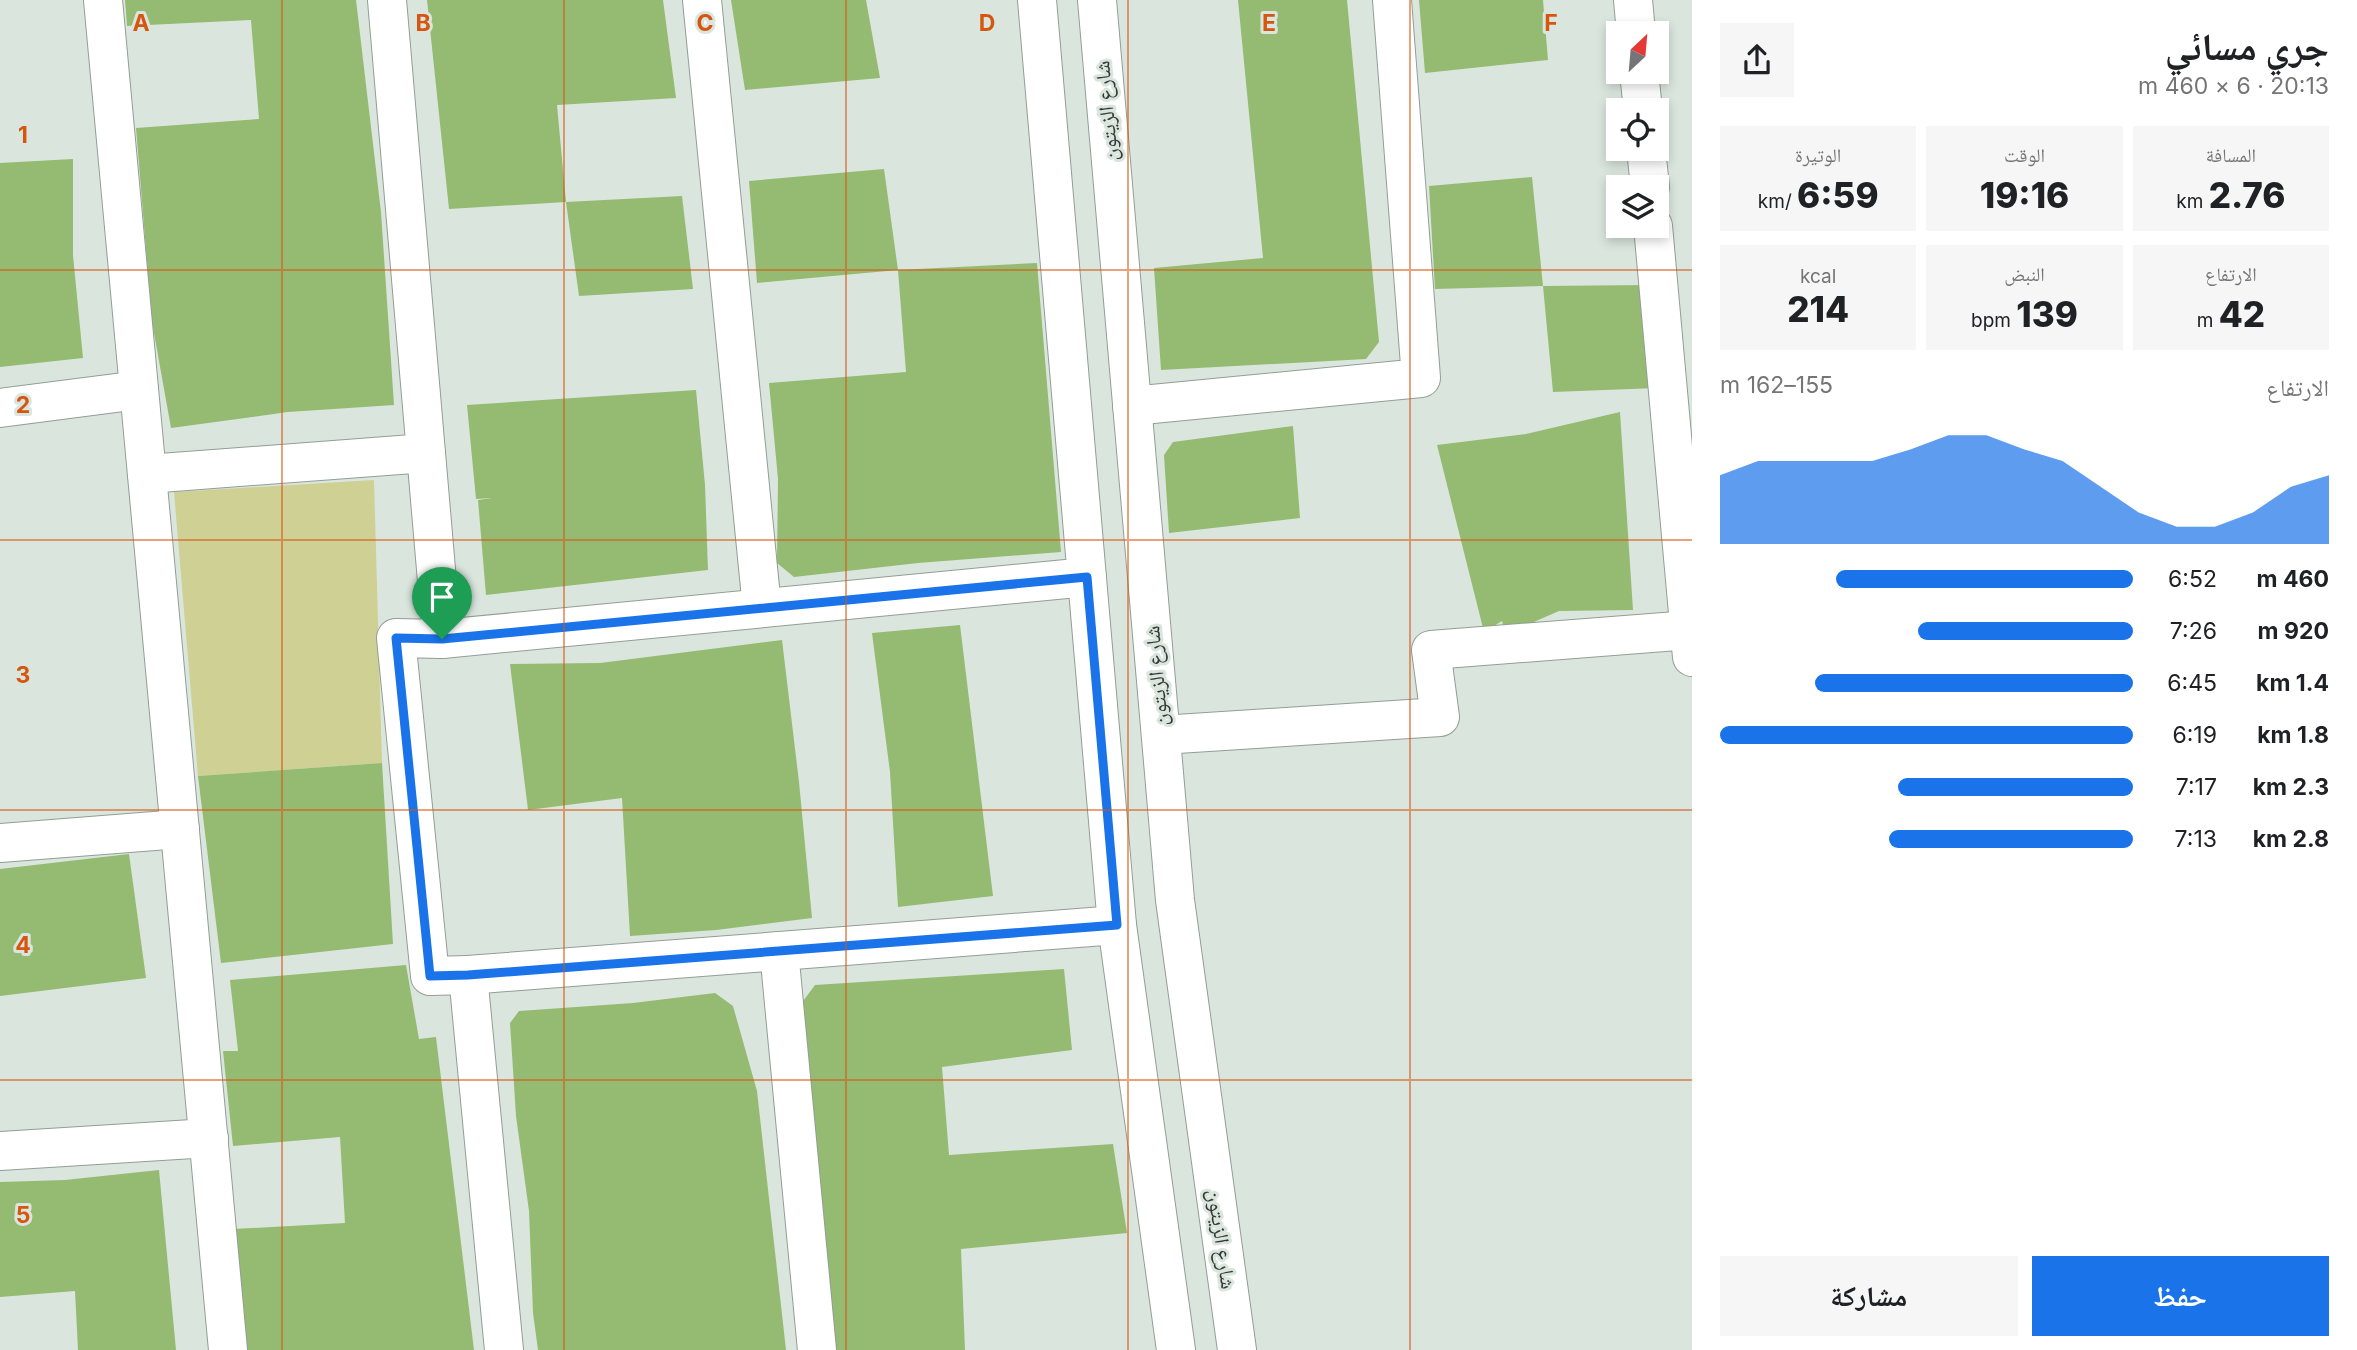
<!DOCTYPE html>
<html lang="ar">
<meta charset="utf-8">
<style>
body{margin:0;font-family:Inter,"Noto Naskh Arabic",sans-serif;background:#f6f6f6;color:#202124;direction:rtl;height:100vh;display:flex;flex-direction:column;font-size:26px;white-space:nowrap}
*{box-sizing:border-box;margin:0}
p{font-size:23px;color:#757577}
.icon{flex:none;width:38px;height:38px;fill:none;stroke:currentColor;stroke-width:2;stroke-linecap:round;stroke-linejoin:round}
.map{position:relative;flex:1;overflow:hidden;direction:ltr}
.drawer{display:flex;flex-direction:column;background:#fff;width:665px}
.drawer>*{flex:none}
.needle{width:46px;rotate:26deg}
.fabs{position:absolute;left:1606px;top:21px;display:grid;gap:14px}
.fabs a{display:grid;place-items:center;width:63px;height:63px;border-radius:0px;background:#fff;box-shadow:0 4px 10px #0003;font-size:35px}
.pin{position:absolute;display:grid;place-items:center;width:60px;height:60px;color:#fff;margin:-72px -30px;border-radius:50% 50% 50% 0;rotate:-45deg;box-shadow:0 0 7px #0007}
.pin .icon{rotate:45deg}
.round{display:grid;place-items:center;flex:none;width:74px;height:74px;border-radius:0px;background:#f6f6f6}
.head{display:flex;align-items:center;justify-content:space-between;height:119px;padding:0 28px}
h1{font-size:38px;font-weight:800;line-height:52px}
.stats{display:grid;grid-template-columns:repeat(3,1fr);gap:10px;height:119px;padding:7px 28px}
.stats div{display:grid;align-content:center;border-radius:0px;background:#f6f6f6;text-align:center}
.stats b{font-size:35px;font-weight:800}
.stats small{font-size:19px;font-weight:400}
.stats p{font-size:19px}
.chart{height:196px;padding:14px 28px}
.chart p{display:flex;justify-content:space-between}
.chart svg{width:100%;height:126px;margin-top:7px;fill:#1a73e8;opacity:.7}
.cta{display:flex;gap:14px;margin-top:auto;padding:14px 28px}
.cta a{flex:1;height:80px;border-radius:0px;background:#1a73e8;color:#fff;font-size:28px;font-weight:800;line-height:80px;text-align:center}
.cta a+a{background:#f6f6f6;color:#202124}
ul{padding:0 28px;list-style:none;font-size:23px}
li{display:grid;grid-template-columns:112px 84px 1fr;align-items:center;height:52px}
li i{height:18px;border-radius:9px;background:#1a73e8}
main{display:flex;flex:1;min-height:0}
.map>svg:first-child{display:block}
.green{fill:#cfd093}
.building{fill:#94bb71}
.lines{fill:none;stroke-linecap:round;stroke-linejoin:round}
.minor-casing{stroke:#929e95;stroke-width:40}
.minor{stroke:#fff;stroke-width:38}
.route-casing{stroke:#fff;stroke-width:14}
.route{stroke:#1a73e8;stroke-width:9}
.grid{fill:none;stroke:#d65610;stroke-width:2;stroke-opacity:0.55}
.labels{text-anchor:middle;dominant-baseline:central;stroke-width:6;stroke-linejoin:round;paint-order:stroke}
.street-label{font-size:21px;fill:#343936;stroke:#dae6dd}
.grid-label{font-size:23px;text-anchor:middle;font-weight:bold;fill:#d65610;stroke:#dae6dd;stroke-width:6;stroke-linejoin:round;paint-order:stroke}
</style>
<main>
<section class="drawer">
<div class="head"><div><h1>جري مسائي</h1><p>20:13 · 6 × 460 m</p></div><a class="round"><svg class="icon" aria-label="share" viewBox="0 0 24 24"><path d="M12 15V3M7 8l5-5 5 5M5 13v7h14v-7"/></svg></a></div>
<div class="stats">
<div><p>المسافة</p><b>2.76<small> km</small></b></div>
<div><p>الوقت</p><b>19:16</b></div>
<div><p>الوتيرة</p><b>6:59<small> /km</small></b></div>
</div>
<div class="stats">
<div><p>الارتفاع</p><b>42<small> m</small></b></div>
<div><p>النبض</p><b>139<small> bpm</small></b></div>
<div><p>kcal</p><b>214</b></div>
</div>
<div class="chart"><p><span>الارتفاع</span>155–162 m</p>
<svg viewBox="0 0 160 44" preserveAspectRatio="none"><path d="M0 44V20L10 15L20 15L30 15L40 15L50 11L60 6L70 6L80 11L90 15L100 24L110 33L120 38L130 38L140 33L150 24L160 20V44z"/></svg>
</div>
<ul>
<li><b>460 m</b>6:52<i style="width:72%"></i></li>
<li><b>920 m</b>7:26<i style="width:52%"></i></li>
<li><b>1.4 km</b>6:45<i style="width:77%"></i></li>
<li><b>1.8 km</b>6:19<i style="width:100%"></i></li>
<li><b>2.3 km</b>7:17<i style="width:57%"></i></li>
<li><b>2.8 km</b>7:13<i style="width:59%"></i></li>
</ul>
<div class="cta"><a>حفظ</a><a>مشاركة</a></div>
</section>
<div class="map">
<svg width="1692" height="1350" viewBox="0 0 1692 1350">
<rect width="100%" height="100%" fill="#dae6dd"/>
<path class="green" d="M374 480 382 763 198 776 174 492Z"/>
<g class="building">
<path d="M125 0H356L381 212 394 405 288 412 171 428 152 322 136 128 259 119 251 20 127 26Z"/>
<path d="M427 0H663L676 98 557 105 566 202 449 209Z"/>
<path d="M731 0H866L880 78 745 90Z"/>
<path d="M1238 0H1347L1379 342 1366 359 1161 370 1154 268 1263 258Z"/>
<path d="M1419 0H1543L1548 60 1425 73Z"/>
<path d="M73 159V255L83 358 0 367V163Z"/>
<path d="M884 169 898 270 757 283 749 181Z"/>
<path d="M1532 177 1543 286 1435 289 1429 186Z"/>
<path d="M682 196 693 289 579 296 566 202Z"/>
<path d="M1037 263 1061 552 918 563 794 577 777 563 778 479 769 383 906 372 898 270Z"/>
<path d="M1649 285 1657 388 1553 392 1543 286Z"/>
<path d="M696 390 705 485 708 570 486 595 478 500 492 498 476 499 467 405Z"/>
<path d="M1620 412 1633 610 1559 611 1506 634 1502 621 1484 632 1437 445 1526 434Z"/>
<path d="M1293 426 1300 518 1169 533 1164 455 1173 442Z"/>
<path d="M960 625 993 896 898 907 890 772 872 633Z"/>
<path d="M782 640 799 782 812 918 716 930 630 936 622 798 528 810 510 664 600 663Z"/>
<path d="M382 763 393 944 221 963 198 776Z"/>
<path d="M129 854 146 978 0 996V869Z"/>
<path d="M406 965 419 1039 436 1037 474 1350H245L233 1229 345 1223 340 1137 233 1146 223 1051H238L230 980Z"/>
<path d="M1064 969 1072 1050 942 1067 949 1155 1113 1144 1127 1233 961 1249 965 1350H830L798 1008 815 985Z"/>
<path d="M715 993 733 1006 757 1091 786 1350H538L533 1313 529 1211 516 1116 510 1023 519 1011 633 1003Z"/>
<path d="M159 1170 176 1350H78L75 1291 0 1297V1182L65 1180Z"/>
</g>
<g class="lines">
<defs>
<g id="minor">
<path d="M103 0 228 1350"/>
<path d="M387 0 442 639 1087 577"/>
<path d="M702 0 762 608"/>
<path d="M1037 0 1117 925 1176 1350"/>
<path d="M1097 0 1175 900 1237 1350"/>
<path d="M1633 0 1636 33"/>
<path d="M1639 72 1643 110"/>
<path d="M1646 149 1650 187"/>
<path d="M1653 226 1692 657"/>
<path d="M1132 406 1421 378 1392 0"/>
<path d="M0 408 139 390"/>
<path d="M147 474 426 453"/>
<path d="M442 639 396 638 430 976 468 975"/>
<path d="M1161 735 1440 717 1431 650 1690 630"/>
<path d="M0 843 180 829"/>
<path d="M779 951 817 1350"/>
<path d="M0 1151 209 1138"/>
<path d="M504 1350 468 975 1117 925"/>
</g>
</defs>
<use href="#minor" class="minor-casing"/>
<use href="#minor" class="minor"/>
</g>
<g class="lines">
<defs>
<path id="route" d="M1087 577 1117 925 468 975 430 976 396 638 442 639Z"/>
</defs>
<use href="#route" class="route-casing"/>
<use href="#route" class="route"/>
</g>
<path class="grid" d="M282 0V1350M564 0V1350M846 0V1350M1128 0V1350M1410 0V1350M0 270H1692M0 540H1692M0 810H1692M0 1080H1692"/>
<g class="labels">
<g class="street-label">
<text transform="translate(1106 111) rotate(-95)">شارع الزيتون</text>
<text transform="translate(1156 676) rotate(-95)">شارع الزيتون</text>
<text transform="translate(1222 1239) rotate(82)">شارع الزيتون</text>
</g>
</g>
<g class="grid-label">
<text x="141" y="31">A</text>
<text x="423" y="31">B</text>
<text x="705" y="31">C</text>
<text x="987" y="31">D</text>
<text x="1269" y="31">E</text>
<text x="1551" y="31">F</text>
<text x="23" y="143">1</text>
<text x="23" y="413">2</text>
<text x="23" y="683">3</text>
<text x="23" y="953">4</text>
<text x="23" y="1223">5</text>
</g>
</svg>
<div class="fabs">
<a><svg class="needle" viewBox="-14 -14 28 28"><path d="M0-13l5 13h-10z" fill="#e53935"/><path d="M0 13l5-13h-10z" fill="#757577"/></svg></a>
<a><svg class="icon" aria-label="locate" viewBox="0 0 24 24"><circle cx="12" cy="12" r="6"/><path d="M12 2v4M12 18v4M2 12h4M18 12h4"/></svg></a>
<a><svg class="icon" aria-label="layers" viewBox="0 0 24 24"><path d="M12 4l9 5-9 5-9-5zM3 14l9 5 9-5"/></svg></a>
</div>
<div class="pin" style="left:442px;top:639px;background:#1e9e55"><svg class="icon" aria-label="arrive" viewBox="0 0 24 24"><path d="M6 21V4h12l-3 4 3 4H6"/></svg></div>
</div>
</main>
